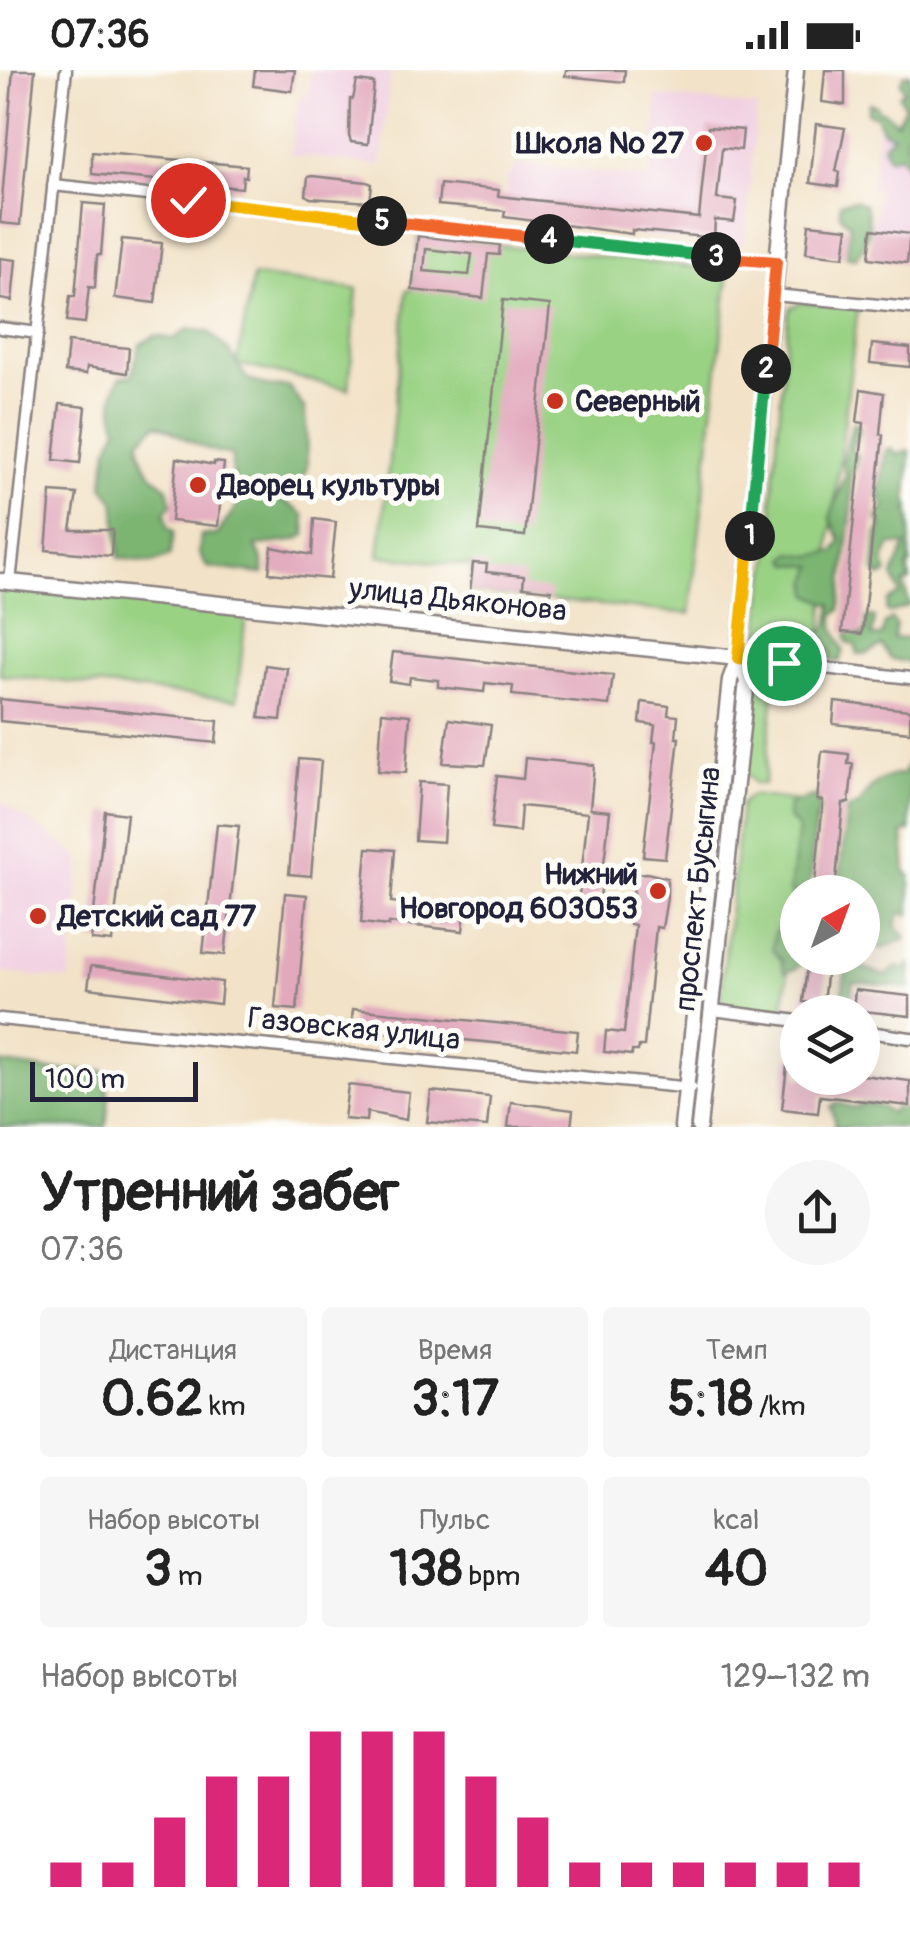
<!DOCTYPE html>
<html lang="ru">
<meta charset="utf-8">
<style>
body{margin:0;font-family:Pangolin,sans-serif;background:#f6f6f6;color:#222;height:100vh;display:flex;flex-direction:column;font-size:38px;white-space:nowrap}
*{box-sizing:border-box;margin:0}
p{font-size:32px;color:#767676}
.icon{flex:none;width:55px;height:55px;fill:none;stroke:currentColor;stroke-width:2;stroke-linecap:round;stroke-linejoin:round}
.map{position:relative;height:1057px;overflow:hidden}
.details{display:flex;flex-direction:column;background:#fff;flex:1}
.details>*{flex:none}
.needle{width:65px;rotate:41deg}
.buttons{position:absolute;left:780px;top:805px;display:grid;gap:20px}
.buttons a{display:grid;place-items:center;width:100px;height:100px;border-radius:50%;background:#fff;box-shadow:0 10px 40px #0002;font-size:50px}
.scale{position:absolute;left:30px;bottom:25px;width:168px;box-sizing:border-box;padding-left:10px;border:5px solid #22223b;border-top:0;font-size:28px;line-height:35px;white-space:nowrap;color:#22223b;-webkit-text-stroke:8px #fdfcf7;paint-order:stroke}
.pin{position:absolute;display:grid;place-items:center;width:85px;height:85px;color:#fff;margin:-42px;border:5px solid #fff;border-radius:50%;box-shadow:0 2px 10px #0007}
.km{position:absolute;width:50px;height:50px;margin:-25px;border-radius:50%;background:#222;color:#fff;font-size:28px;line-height:50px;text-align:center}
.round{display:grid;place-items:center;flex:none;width:105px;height:105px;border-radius:52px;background:#f6f6f6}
.overview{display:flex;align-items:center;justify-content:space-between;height:170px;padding:0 40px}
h1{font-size:55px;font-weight:700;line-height:75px}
.figures{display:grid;grid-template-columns:repeat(3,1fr);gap:15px;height:170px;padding:10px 40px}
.figures div{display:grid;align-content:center;border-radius:10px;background:#f6f6f6;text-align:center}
.figures b{font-size:50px;font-weight:700}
.figures small{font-size:28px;font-weight:400}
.figures p{font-size:28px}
.chart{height:280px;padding:20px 40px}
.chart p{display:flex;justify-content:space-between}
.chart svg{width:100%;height:180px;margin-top:10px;stroke:#db2777;stroke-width:6}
.status{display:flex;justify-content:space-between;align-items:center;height:70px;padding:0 50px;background:#fff;direction:ltr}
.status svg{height:28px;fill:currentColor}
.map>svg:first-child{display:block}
.built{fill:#f1d0e2}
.green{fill:#9ad284;stroke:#5e7a60;stroke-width:2.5}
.forest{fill:#7bb472;stroke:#4e6b56;stroke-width:2.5}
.building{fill:#e2a9bd;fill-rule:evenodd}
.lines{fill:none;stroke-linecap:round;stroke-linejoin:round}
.street-casing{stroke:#8a8281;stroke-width:15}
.secondary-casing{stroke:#8a8281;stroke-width:19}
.street{stroke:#fff;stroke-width:10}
.secondary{stroke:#fff;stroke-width:14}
.split-1-casing{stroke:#fff;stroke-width:20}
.split-2-casing{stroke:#fff;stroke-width:20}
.split-3-casing{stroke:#fff;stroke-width:20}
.split-4-casing{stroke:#fff;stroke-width:20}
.split-5-casing{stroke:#fff;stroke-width:20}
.split-6-casing{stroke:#fff;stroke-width:20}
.split-1{stroke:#f5b400;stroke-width:12}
.split-2{stroke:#22a559;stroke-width:12}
.split-3{stroke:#f0652b;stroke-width:12}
.split-4{stroke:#22a559;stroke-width:12}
.split-5{stroke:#f0652b;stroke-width:12}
.split-6{stroke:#f5b400;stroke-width:12}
.poi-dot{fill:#c8321e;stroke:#fdfcf7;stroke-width:4}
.labels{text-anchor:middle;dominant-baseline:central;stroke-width:10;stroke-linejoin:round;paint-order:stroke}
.poi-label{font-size:30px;font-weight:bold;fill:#22223b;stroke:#fdfcf7;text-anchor:start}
.street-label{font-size:30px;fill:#22223b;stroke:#fdfcf7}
</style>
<div class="status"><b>07:36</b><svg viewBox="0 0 49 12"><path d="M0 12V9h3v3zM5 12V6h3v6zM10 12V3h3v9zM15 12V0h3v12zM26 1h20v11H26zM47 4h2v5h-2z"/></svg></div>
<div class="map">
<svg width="910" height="1057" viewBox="0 0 910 1057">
<rect width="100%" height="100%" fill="#fdfcf7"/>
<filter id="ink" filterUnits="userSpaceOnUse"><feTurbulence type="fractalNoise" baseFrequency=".01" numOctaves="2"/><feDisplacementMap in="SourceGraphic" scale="20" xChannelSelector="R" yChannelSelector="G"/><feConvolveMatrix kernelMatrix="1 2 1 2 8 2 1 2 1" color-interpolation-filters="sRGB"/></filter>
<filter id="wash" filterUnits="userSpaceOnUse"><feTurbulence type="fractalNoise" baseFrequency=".0048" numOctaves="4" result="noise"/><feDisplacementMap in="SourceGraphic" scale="40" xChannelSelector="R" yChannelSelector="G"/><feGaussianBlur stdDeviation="2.25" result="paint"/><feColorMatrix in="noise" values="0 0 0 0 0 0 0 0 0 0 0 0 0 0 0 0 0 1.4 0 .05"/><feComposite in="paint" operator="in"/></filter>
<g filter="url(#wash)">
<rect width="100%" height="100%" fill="#f2e2c7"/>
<g class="built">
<path d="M311 0 391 1 381 96 290 85 298 29 308 25Z"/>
<path d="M658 26 757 37 745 174 644 166 503 147 507 109 517 94 650 108Z"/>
<path d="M878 56 910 59V198L906 193 869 188 878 120 871 119Z"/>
<path d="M0 730 81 789 69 910 0 902Z"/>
</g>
<g class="green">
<path d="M418 166 729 201 690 544 470 522 472 496 379 486 407 220H412Z"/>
<path d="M253 206 357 219 349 319 237 294Z"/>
<path d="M804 232 858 238 831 462 820 593 773 587 759 571C760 555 761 538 763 521 768 491 778 463 772 431L788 245 791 237Z"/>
<path d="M0 517 246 542 237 630 0 605Z"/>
<path d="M777 598 764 714H755L745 702 756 612 760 604Z"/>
<path d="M751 725 807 732 783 945 728 936 723 931 721 923 741 734Z"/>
</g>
<g class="forest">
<path d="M910 4V63L906 65 910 101 900 85 888 88 883 75 893 65 883 61 876 46 867 43 869 33 876 35 879 41H884L896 52 905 37 899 25 904 20 900 13 904 5Z"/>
<path d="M855 130 865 135C873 158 869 168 856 188L847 187 850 154 840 145V133Z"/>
<path d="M188 259 209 262 230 282 247 309 267 316 289 317 304 338 306 354 307 397 299 417 277 426 304 445 306 465C290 475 274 471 256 476L263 492V504L207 497 199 483 201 465H217L238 434 232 423V385C198 380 186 367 157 354L139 371C142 393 148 404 167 417L172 434 165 442 168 457 174 461 170 486 152 493 119 488 115 432 103 416 108 378 118 358C111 341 112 322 120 307L132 305 140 274 155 266 174 269Z"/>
<path d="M853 352 860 358 851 379 857 386 855 399 850 405 852 436 840 540 834 545V556L844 581 839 592 830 590 831 581 812 576 816 564 828 557 832 535 810 525 809 512 814 496 790 494 786 489 792 483 813 486 835 481 841 471 830 448 845 405 842 392Z"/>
<path d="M891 378 897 385 910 380 907 428 910 440 907 441 910 446V495L907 496 910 511 903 514 910 536 889 543 886 540 888 531 900 524 893 505 906 475H891L884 490 887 504 880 507 874 500 877 464 882 456 877 447 885 436 879 424 886 380Z"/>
<path d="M870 546 875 548 872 566H882L885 553 892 549 896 556 893 569 910 568V593L890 589 882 576 868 584H858L855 575 848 573 846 566 852 559 861 566 866 561 867 548Z"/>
<path d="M910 688V761L903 763 906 803 910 805V845L900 843 896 856 907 868 882 879 874 875 866 879 863 874 862 822H838L847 739 859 735C870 715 881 706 903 704Z"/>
<path d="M815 726 820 739C812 754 812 801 810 822H798V888H802C801 898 794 900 784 902L782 891 772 879 774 864 789 844 788 836 793 830 790 819 798 758 788 748 789 734Z"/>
<path d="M910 894V918L853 912 850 934 844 942 840 937 845 904 860 896 885 906 897 897 905 899Z"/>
<path d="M0 993 46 1000 104 1001 109 1029 106 1057H0Z"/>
<path d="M837 1033 855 1038C866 1031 881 1035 891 1043L894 1038 910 1040V1057H833L836 1054 831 1038Z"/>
</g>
<g id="blocks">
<g class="building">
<path d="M13 0H35L20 155 0 153Z"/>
<path d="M255 0H295L292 21 253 16Z"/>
<path d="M566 0H625L624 12 565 6Z"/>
<path d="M825 0H845V35L822 32Z"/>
<path d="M357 11 374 13 368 74 351 72 349 66 350 29H353Z"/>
<path d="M816 54 845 58 836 101 840 102 838 117 810 113Z"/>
<path d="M708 57 743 60 741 80 722 78 717 129 737 131 734 152 715 150 714 168 632 160V164L504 147 505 141 438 135 440 114 499 120 498 126 699 148Z"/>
<path d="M92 82 247 96 246 107 243 106 242 118 92 104Z"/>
<path d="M312 106 367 112 372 114 370 132 310 128 306 125 308 107Z"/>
<path d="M83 133 105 135 101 185H97L95 218 89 217 85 253 67 251 70 226H75Z"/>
<path d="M809 154 848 158 844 187 806 183Z"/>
<path d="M872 159 910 164 907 193 869 188Z"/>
<path d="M418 166 500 175 499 185 488 184 483 228 412 220ZM426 179 472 184 469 205 424 201Z"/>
<path d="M122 169 162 173 155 233 115 228Z"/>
<path d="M0 188 16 190 12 231 0 229Z"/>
<path d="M503 230 550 235 525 466 479 461Z"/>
<path d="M68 272 129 278 127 303 87 297 86 304 65 302Z"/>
<path d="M872 274 910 278V297L870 293Z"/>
<path d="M861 319 884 323 880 364 883 365 862 564 842 562 864 353 857 352Z"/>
<path d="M60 334 86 337 80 393 54 390Z"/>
<path d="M177 388 214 395V392L224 393 218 456 171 451Z"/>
<path d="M51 422 77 424 71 460H113L111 486 46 480Z"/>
<path d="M314 449 336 452 330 509 269 503 272 477 312 485Z"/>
<path d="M473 493 487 494 486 502 524 506 523 517 551 520 550 530 470 522Z"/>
<path d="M393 582 613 605 609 635 512 625 513 616 485 613 484 622 438 617V610L410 607 409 614 389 611Z"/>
<path d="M265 595 287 598 281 650 259 648Z"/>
<path d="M0 629 218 651 216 673 0 651Z"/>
<path d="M642 632 669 636 668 645 678 646 676 668H679L665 788 643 786 656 672H653L655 655 640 653Z"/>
<path d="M835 632 910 640V662L833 654Z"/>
<path d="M382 642 410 645 406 703 378 701Z"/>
<path d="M449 649 491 655 485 695 443 693Z"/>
<path d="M822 681 849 684 848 694H853L849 733H843L835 822H814L823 731 817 730Z"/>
<path d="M525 688 594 695 590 739 610 741 599 837 578 834 588 743 521 736 519 762 491 759 497 706 523 709Z"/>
<path d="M299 689 321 691 311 806 289 804Z"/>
<path d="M419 712 447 714 443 772 415 770Z"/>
<path d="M105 741 127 744 112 872 91 870Z"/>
<path d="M217 754 239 756 225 885 203 883Z"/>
<path d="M367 778 395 780 391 832 465 840 463 861 389 853V856L361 853Z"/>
<path d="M647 803 667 808V828L662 858 656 857 644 976H639L638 981H632V985L604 982 606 961 624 963 635 855 630 854V824H633L635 804Z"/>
<path d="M285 823 307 825 297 940 275 938Z"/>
<path d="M808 888H828L823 934 803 932Z"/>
<path d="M91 896 222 912 220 934 88 918Z"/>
<path d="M855 920 910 926V946L853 940Z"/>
<path d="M353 939 578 961 576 981 351 959Z"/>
<path d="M788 987 798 988V1008L862 1005 910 1011V1036L820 1026 818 1043 782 1039Z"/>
<path d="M348 1015 409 1022 406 1050 367 1042 366 1051 344 1049Z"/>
<path d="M431 1021 490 1027 487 1057 427 1052Z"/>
<path d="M511 1032 573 1040 571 1057H508Z"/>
</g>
</g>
</g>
<g filter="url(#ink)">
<use href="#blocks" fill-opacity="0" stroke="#8a8281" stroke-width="2.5"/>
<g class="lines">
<defs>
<g id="street">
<path d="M53 115 776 192"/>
<path d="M774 225 910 238"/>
<path d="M0 258 38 263"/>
<path d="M10 512 66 0"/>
<path d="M738 588 910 608"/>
<path d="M713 940 798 951"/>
<path d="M0 949 691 1018"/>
<path d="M862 961 910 968"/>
</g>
<g id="secondary">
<path d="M0 511 738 588"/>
<path d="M682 1057 730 610 738 588 796 0"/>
<path d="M699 1057 747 611 738 588"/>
</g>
</defs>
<use href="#street" class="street-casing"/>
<use href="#secondary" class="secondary-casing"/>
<use href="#street" class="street"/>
<use href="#secondary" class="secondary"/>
</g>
</g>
<g class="lines" filter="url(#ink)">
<defs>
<path id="split-1" d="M750 466 738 588 784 593"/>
<path id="split-2" d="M750 466 766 299"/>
<path id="split-3" d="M716 187 776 192 766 299"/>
<path id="split-4" d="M549 169 716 187"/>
<path id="split-5" d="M382 151 549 169"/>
<path id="split-6" d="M188 130 382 151"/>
</defs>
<use href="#split-1" class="split-1-casing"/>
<use href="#split-2" class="split-2-casing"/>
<use href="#split-3" class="split-3-casing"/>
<use href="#split-4" class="split-4-casing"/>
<use href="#split-5" class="split-5-casing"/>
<use href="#split-6" class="split-6-casing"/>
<use href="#split-1" class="split-1"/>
<use href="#split-2" class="split-2"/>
<use href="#split-3" class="split-3"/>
<use href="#split-4" class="split-4"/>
<use href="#split-5" class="split-5"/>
<use href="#split-6" class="split-6"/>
</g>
<g class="poi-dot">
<circle cx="704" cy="73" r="10"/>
<circle cx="555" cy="331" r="10"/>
<circle cx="198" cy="415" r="10"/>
<circle cx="658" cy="821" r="10"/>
<circle cx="38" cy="846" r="10"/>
</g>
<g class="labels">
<g class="poi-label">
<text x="684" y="73" text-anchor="end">Школа № 27</text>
<text x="575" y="331">Северный</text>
<text x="218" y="415">Дворец культуры</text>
<text x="638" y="804" text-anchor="end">Нижний<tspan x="638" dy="34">Новгород 603053</tspan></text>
<text x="58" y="846">Детский сад 77</text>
</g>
<g class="street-label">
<text transform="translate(458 530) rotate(6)">улица Дьяконова</text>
<text transform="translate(698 819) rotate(-84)">проспект Бусыгина</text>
<text transform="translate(354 959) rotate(6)">Газовская улица</text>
</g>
</g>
</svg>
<div class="buttons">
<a><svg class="needle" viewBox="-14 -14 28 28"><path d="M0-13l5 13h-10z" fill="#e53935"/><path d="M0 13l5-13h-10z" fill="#767676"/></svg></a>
<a><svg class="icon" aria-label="layers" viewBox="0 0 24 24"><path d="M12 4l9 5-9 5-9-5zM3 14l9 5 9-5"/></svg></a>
</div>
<div class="scale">100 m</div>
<div class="pin" style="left:784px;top:593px;background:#1e9e55"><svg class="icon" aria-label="arrive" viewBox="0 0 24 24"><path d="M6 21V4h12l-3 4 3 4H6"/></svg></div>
<div class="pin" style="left:188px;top:130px;background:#d93025"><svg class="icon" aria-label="check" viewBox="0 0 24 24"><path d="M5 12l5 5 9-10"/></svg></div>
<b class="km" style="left:750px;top:466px">1</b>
<b class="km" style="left:766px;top:299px">2</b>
<b class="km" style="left:716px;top:187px">3</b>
<b class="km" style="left:549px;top:169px">4</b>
<b class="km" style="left:382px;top:151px">5</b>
</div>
<section class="details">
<div class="overview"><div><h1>Утренний забег</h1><p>07:36</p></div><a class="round"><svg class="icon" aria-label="share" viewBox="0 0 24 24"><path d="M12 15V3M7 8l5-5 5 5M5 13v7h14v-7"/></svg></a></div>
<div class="figures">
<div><p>Дистанция</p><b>0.62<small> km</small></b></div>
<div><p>Время</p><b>3:17</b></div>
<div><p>Темп</p><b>5:18<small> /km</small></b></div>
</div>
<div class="figures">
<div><p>Набор высоты</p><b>3<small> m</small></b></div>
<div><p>Пульс</p><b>138<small> bpm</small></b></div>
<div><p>kcal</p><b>40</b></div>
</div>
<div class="chart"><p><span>Набор высоты</span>129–132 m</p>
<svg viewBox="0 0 160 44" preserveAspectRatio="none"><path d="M5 44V38M15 44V38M25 44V27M35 44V17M45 44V17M55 44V6M65 44V6M75 44V6M85 44V17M95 44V27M105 44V38M115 44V38M125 44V38M135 44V38M145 44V38M155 44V38"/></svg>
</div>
</section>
